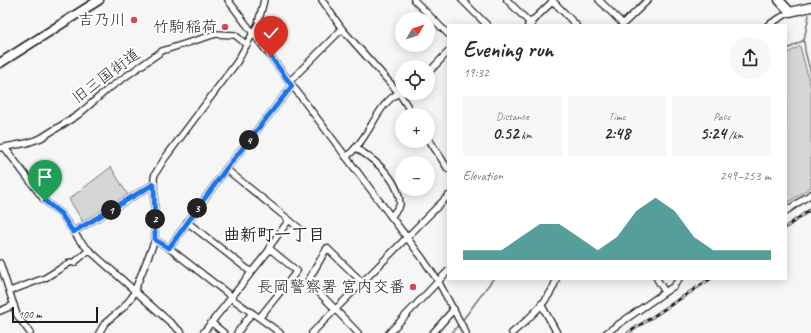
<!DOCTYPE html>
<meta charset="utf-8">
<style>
body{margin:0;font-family:Caveat,"Klee One",sans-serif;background:#f7f7f7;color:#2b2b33;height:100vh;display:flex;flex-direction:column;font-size:15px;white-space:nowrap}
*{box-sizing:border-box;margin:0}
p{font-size:13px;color:#7c7c81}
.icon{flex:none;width:22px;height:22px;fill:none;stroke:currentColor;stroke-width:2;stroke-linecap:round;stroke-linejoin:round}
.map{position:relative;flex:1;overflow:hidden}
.drawer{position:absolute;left:447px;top:24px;width:340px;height:256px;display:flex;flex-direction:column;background:#fff;border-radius:0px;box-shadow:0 2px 10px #0003}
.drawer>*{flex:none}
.needle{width:26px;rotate:51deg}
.controls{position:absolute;left:395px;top:12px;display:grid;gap:8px}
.controls a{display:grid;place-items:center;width:40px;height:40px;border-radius:50%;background:#fff;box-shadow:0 2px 10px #0003;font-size:20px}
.scale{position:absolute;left:12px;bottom:10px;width:86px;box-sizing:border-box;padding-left:4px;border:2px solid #1c1c1c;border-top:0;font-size:11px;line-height:14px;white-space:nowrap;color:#1c1c1c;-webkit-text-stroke:3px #fff;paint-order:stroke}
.pin{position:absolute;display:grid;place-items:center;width:34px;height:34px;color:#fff;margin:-41px -17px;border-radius:50% 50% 50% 0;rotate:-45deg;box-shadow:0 0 4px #0007}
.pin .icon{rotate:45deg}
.km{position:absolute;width:20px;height:20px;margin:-10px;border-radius:50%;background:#222;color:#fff;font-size:11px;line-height:20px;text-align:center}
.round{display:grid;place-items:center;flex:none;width:42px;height:42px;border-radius:21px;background:#f7f7f7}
.headline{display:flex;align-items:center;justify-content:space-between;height:68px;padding:0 16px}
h1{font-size:22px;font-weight:600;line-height:30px}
.metrics{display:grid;grid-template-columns:repeat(3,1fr);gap:6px;height:68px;padding:4px 16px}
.metrics div{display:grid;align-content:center;border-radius:0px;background:#f7f7f7;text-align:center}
.metrics b{font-size:17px;font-weight:600}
.metrics small{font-size:11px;font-weight:400}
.metrics p{font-size:11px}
.chart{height:112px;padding:8px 16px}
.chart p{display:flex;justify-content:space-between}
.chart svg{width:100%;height:72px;margin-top:4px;fill:#0f766e;opacity:.7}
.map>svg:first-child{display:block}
.green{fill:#d6d6d6;stroke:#797979}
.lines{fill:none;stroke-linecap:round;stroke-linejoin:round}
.stream{stroke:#727272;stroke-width:1.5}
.street-casing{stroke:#1c1c1c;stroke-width:8}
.secondary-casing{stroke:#1c1c1c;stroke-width:11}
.street{stroke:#fff;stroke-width:5.5}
.secondary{stroke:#fff;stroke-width:8}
.rail-casing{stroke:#1c1c1c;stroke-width:3}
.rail{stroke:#fff;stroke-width:1.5;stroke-dasharray:4.5;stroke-linecap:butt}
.route-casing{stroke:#fff;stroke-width:8}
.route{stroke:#1a73e8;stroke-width:5}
.poi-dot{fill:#d1495b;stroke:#fff;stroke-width:1.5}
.labels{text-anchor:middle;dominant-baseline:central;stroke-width:4;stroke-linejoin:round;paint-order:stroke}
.poi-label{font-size:16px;fill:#1c1c1c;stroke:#fff;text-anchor:end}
.street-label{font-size:16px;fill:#1c1c1c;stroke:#fff}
.neighbourhood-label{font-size:17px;font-weight:bold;fill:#1c1c1c;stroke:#fff}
</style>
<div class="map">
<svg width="811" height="333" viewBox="0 0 811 333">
<rect width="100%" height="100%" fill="#f6f6f6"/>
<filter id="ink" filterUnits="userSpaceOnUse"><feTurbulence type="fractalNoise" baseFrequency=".025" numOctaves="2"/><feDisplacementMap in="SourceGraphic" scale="8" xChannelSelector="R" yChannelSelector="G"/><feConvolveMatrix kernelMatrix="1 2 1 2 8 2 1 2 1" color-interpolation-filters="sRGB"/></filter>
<g filter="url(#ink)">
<g class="green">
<path d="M800 46 811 88V187L786 204V54Z"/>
<path d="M111 167 129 197 83 222 69 199Z"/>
</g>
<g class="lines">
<g class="stream">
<path d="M809 15 804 40 805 51 811 74"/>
<path d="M786 50 804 40"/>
<path d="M462 321 493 279"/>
<path d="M452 333 459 324"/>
</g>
<defs>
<g id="street">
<path d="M228 0 423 259 438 281 466 333"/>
<path d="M322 0 342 29 399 93 413 115"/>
<path d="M414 0 448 34"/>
<path d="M462 0 487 25"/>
<path d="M507 0 532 25"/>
<path d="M552 0 576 25"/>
<path d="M599 0 623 24"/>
<path d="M528 25 553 1"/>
<path d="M622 25 648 0"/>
<path d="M768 25 790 12"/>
<path d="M428 73 448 52"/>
<path d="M289 82 342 29"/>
<path d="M428 138 448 169"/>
<path d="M0 148 27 143 41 138 78 115 108 89 162 51 216 34 235 35 247 45"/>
<path d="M5 148 45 201 61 214 80 241 89 250 182 333"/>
<path d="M356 148C375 160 400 180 400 205L391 217"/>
<path d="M346 157C350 154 354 150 357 146 373 128 379 102 402 91"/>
<path d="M226 169 299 228"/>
<path d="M786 211 811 194"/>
<path d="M187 222 251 272"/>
<path d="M73 232 154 184"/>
<path d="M155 240 169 248 232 297"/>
<path d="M169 248 226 169 292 86"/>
<path d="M0 263 17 315 30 333"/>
<path d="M657 279 665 292"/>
<path d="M10 291 45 278 71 262 74 263 89 250"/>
<path d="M231 298C248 310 264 321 280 333"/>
<path d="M541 304 557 333"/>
<path d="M0 311 14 305"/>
<path d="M260 317 297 271 270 249"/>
<path d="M212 323 224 333"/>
<path d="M99 333 105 323 123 308 132 297 155 240 154 178 155 174 165 158 237 62 258 24 264 0"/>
<path d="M203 333 270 249V246L289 220"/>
<path d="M237 333 252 313"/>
<path d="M312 333 448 196"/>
<path d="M358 333 308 281 327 248 363 283"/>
<path d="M389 333 448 271"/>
<path d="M433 333 454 309"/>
<path d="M512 333C526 322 553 297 556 279"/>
<path d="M606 333 665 292 674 286 679 279"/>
</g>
<g id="secondary">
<path d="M779 0 790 12 811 7"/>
<path d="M0 63 99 0"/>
</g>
</defs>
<use href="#street" class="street-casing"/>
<use href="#secondary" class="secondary-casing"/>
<use href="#street" class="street"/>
<use href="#secondary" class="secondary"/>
<defs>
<g id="rail">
<path d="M786 227 811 209"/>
<path d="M628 333 710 279"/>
</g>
</defs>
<use href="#rail" class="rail-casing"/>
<use href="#rail" class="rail"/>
</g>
</g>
<g class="lines" filter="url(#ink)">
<defs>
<path id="route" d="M45 201 61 214 73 232 154 184 155 240 169 248 226 169 292 86 271 57"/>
</defs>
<use href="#route" class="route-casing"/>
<use href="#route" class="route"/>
</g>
<g class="poi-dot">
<circle cx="134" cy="20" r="4"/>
<circle cx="225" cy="27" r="4"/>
<circle cx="413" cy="287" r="4"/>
</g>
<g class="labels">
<g class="poi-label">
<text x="126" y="20">吉乃川</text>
<text x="217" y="27">竹駒稲荷</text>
<text x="405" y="287">長岡警察署 宮内交番</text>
</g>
<g class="street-label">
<text transform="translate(106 76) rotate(-37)">旧三国街道</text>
</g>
<g class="neighbourhood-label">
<text x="274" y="234">曲新町一丁目</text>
</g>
</g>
</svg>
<div class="controls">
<a><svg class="needle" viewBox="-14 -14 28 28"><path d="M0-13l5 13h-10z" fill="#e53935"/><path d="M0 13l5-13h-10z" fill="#7c7c81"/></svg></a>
<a><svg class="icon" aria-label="locate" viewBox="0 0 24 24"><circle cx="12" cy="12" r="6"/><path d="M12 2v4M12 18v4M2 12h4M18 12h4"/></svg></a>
<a>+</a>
<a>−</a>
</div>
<div class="scale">100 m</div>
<div class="pin" style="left:45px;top:201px;background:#1e9e55"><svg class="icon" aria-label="arrive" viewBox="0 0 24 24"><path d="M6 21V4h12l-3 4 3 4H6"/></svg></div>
<div class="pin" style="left:271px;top:57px;background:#d93025"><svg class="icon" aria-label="check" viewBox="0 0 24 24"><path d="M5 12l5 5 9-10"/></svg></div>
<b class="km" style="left:111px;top:210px">1</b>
<b class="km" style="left:155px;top:219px">2</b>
<b class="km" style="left:197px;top:208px">3</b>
<b class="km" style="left:249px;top:140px">4</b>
<section class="drawer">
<div class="headline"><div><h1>Evening run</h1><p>19:32</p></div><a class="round"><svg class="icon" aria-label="share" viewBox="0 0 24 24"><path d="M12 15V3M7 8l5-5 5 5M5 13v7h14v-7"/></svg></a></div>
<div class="metrics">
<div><p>Distance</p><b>0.52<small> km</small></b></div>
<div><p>Time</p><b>2:48</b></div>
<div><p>Pace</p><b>5:24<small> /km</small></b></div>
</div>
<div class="chart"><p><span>Elevation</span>249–253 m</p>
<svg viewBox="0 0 160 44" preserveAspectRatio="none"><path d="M0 44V38L10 38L20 38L30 30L40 22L50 22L60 30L70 38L80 30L90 14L100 6L110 14L120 30L130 38L140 38L150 38L160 38V44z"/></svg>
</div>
</section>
</div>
